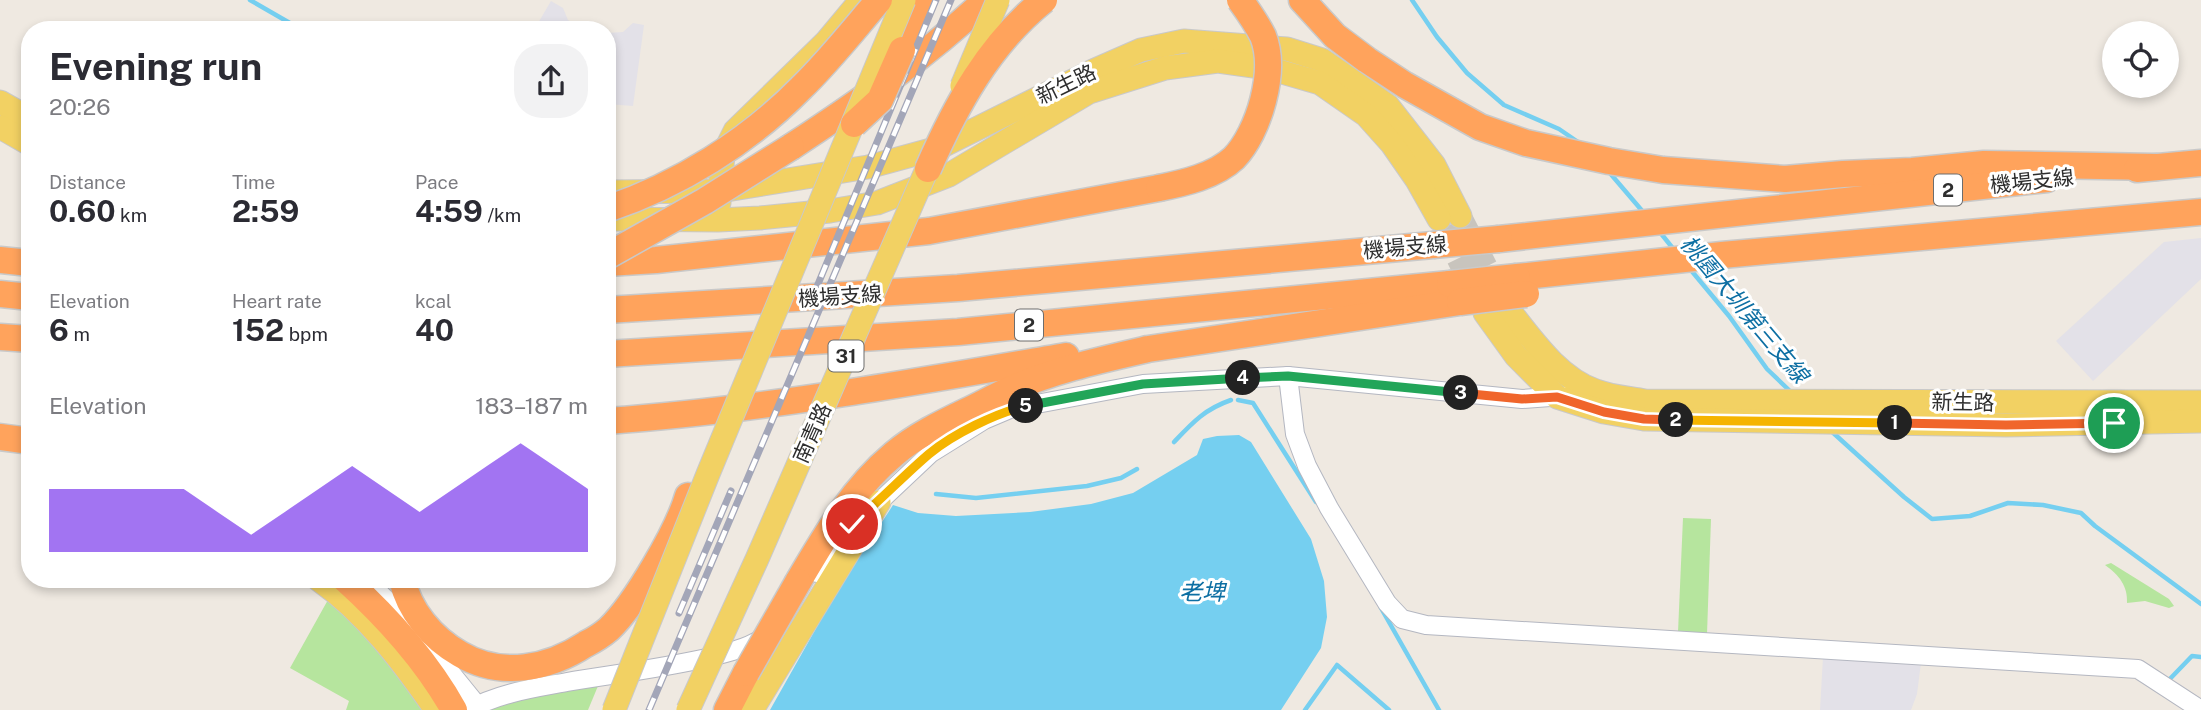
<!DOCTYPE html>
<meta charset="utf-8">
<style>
body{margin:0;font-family:"Public Sans","Noto Sans TC",sans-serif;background:#f2f2f3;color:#2b2b33;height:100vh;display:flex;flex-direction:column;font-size:26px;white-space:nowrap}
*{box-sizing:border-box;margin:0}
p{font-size:23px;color:#7c7c81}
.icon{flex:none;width:38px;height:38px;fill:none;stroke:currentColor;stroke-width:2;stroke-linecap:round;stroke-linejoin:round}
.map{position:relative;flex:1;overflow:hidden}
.details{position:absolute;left:21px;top:21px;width:595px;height:567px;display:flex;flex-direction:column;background:#fff;border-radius:28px;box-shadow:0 4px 10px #0003}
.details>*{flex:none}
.tools{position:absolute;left:2102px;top:21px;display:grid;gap:14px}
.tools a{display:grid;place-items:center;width:77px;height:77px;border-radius:50%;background:#fff;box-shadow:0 4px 10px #0003;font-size:35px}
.pin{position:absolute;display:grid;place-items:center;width:60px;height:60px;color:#fff;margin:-30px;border:4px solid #fff;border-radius:50%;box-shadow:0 2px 7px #0007}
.km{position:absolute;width:35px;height:35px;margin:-18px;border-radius:50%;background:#222;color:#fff;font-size:19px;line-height:35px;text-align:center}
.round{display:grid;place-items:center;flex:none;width:74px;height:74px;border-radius:28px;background:#f2f2f3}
.overview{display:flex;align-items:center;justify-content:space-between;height:119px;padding:0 28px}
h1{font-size:38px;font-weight:700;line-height:52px}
.figures{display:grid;grid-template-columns:repeat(3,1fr);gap:10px;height:119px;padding:7px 28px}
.figures div{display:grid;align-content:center}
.figures b{font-size:30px;font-weight:700}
.figures small{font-size:19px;font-weight:400}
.figures p{font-size:19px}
.chart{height:196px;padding:14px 28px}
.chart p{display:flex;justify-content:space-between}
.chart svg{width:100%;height:126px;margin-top:7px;fill:#7c3aed;opacity:.7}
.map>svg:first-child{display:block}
.industrial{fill:#e3e1e8}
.green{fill:#b6e59e}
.water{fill:#75cff0}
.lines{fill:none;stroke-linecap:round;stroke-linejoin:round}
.stream{stroke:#75cff0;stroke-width:4.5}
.major-tunnel{stroke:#c8c4bd;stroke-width:23;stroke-dasharray:23 11;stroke-linecap:butt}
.minor-casing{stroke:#b4b7c1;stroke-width:20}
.major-casing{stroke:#c9c9c9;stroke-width:25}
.highway-casing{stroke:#c9c9c9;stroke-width:29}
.minor{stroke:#fff;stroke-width:18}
.major{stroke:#f2d163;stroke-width:23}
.highway{stroke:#ffa35c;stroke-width:26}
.rail-casing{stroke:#a3a6b8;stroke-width:7}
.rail{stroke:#fff;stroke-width:4.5;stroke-dasharray:13;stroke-linecap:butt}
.major-bridge-casing{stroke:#c9c9c9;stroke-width:25;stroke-linecap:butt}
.highway-bridge-casing{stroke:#c9c9c9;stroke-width:29;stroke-linecap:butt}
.major-bridge{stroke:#f2d163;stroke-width:23}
.highway-bridge{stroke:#ffa35c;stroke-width:26}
.split-1-casing{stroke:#fff;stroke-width:14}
.split-2-casing{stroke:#fff;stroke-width:14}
.split-3-casing{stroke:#fff;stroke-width:14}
.split-4-casing{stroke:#fff;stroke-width:14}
.split-5-casing{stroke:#fff;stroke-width:14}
.split-6-casing{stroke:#fff;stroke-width:14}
.split-1{stroke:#f0652b;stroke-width:9}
.split-2{stroke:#f5b400;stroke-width:9}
.split-3{stroke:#f0652b;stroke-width:9}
.split-4{stroke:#22a559;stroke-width:9}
.split-5{stroke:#22a559;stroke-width:9}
.split-6{stroke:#f5b400;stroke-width:9}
.labels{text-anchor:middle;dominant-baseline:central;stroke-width:6;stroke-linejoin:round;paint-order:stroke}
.shield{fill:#fff;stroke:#6d6d6d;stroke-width:2}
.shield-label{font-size:19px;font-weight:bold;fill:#2e2e2e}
.street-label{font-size:21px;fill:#2e2e2e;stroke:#fff}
.water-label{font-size:23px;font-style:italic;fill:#0d6fa3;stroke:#fff}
</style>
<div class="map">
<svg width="2201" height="710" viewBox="0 0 2201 710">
<rect width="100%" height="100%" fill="#efe9e1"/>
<g class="industrial">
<path d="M551 1 563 8 568 20 584 30H534Z"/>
<path d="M633 23 644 25 633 106 607 104V33L623 32Z"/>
<path d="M2201 238V279L2093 381 2056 341 2164 242Z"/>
<path d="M1823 657 1921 663 1917 694 1911 710H1820Z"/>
</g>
<g class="green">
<path d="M1683 518 1711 519 1707 634 1678 632Z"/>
<path d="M2111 563 2169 599 2174 606 2169 608 2145 601 2127 603C2128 586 2119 575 2105 565Z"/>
<path d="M329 598 371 637 424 710H346L349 701 290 668Z"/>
<path d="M598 686 588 710H485L535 692Z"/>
</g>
<path class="water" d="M1239 435 1251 442 1311 539 1324 581 1327 617 1321 648 1281 710H770L836 593 893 505 918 513 956 516 1030 512 1091 504 1133 493 1197 455 1203 439 1217 436Z"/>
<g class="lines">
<g class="stream">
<path d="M250 0 302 30"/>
<path d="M1412 0 1437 37 1467 73 1504 105 1559 129 1578 142"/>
<path d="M1609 172 1644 213"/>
<path d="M1659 231 1675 251"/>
<path d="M1690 269 1729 316 1767 369 1791 392"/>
<path d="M1238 400 1253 403 1316 502"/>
<path d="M1830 430 1904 497 1932 519 1970 516 2008 503 2043 505 2081 513 2095 526 2201 604"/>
<path d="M1174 442C1193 422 1205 409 1231 400"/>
<path d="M936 494 976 498 1087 486 1121 478 1137 469"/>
<path d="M1381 608 1439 710"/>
<path d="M2166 683 2192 656 2201 657"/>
<path d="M1305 710 1337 665 1389 710"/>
</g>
<g class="major-tunnel">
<path d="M1460 216 1500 294"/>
<path d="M1443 228 1476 295"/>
</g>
<defs>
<g id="minor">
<path d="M1288 376 1295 434 1307 466 1329 508 1387 603 1402 619 1426 625 2138 669 2201 710"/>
<path d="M817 573 852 524 879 502 931 453 984 420 1010 409 1143 384 1288 376 1522 399 1564 396"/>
<path d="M366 579 417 631 477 705"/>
<path d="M469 710C498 693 535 688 567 682 615 674 664 668 711 657 729 652 752 647 766 635"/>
</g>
<g id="major">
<path d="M0 102 30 119"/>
<path d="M0 127 30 144"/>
<path d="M607 192 720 191 868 167 938 148 1093 71 1141 50 1184 41 1287 49 1322 60 1388 106 1434 165 1460 216"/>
<path d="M719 203 723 155 735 131 826 42 861 0"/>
<path d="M607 219 718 220 760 218 830 211 877 203 949 175 1089 92 1165 68 1218 61 1268 68 1320 83 1366 115 1392 144 1417 180 1439 219"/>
<path d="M1508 309C1532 339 1558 378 1596 391 1612 397 1629 398 1645 401L2201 402"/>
<path d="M1485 313 1516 356 1557 397 1604 412 1644 419 2006 425 2201 421"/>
<path d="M318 579C366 613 403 662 436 710"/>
<path d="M752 710 879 502"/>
</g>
<g id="highway">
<path d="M1302 0 1335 36 1367 60 1405 85 1480 127 1526 143 1609 161 1663 170 1785 179 1843 174 1912 171 1984 164 2156 167"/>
<path d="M902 50 923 0"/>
<path d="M791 147C860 102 926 56 986 0"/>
<path d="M2137 169 2201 163"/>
<path d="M1499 239 2047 179"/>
<path d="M0 260 30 263"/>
<path d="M607 263 656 260 929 231 1159 188"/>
<path d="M1517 277 1722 255 2201 212"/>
<path d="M0 294 30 297"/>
<path d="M607 310 958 288 1433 245"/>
<path d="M0 337 30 339"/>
<path d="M607 354 958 332 1450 284"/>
<path d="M607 421C762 410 914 382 1066 356"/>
<path d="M0 437 30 441"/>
<path d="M345 579C387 617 426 660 454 710"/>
<path d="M402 579C409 611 432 638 460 654 501 678 548 669 586 644 594 640 602 635 609 629 635 604 678 531 688 496"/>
<path d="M798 582C825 536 852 489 894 454 915 436 942 423 967 411 980 405 992 398 1005 392 1050 371 1100 360 1148 349L1460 302"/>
<path d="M727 710 746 673"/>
</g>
</defs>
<use href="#minor" class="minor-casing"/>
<use href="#major" class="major-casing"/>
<use href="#highway" class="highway-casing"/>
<use href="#minor" class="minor"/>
<use href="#major" class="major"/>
<use href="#highway" class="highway"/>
<defs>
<g id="rail">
<path d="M811 301 936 0"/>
<path d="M679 613 731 491"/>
<path d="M649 710 951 0"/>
</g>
</defs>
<use href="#rail" class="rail-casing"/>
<use href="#rail" class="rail"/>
<defs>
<g id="major-bridge">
<path d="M962 86 998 0"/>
<path d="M614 710 708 474 904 0"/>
<path d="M688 710 757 559 934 153"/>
</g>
<g id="highway-bridge">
<path d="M854 124 880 100 902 50"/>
<path d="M928 169C956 105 989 44 1044 0"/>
<path d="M1159 188C1184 183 1215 176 1234 158 1259 132 1277 71 1263 36 1257 24 1248 11 1240 0"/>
<path d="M607 209C679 185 748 142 801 88 829 61 854 29 879 0"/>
<path d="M1433 245 1499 239"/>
<path d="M607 256 705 201 791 147"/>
<path d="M1450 284 1517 277"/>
<path d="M1460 302 1526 294"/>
<path d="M746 673 798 582"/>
</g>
</defs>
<use href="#major-bridge" class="major-bridge-casing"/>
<use href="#highway-bridge" class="highway-bridge-casing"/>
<use href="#major-bridge" class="major-bridge"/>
<use href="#highway-bridge" class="highway-bridge"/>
</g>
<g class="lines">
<defs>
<path id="split-1" d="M1895 423 2006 425 2114 423"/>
<path id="split-2" d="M1676 420 1895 423"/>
<path id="split-3" d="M1461 393 1522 399 1557 397 1604 412 1644 419 1676 420"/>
<path id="split-4" d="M1243 378 1288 376 1461 393"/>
<path id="split-5" d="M1026 406 1143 384 1243 378"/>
<path id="split-6" d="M852 524C879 502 902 477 929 454 953 434 996 413 1026 406"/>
</defs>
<use href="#split-1" class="split-1-casing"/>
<use href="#split-2" class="split-2-casing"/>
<use href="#split-3" class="split-3-casing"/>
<use href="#split-4" class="split-4-casing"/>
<use href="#split-5" class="split-5-casing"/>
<use href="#split-6" class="split-6-casing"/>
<use href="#split-1" class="split-1"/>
<use href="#split-2" class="split-2"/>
<use href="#split-3" class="split-3"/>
<use href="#split-4" class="split-4"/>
<use href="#split-5" class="split-5"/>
<use href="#split-6" class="split-6"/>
</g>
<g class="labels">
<g class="shield">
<rect x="1934" y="174.5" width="28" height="31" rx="5"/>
<rect x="1015" y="309.5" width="28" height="31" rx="5"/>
<rect x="828.5" y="340.5" width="35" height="31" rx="5"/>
</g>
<g class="shield-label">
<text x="1948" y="190">2</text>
<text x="1029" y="325">2</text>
<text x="846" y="356">31</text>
</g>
<g class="street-label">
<text transform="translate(1066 84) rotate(-26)">新生路</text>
<text transform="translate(2032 181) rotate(-6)">機場支線</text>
<text transform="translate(1405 247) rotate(-5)">機場支線</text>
<text transform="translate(840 296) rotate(-4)">機場支線</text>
<text transform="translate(1963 402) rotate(1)">新生路</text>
<text transform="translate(812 433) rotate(-66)">南青路</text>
</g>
<g class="water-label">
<text transform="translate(1745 309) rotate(50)">桃園大圳第三支線</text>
<text x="1202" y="591">老埤</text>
</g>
</g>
</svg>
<div class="tools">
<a><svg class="icon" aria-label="locate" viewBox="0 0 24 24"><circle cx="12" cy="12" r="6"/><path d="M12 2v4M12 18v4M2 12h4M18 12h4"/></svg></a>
</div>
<div class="pin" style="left:2114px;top:423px;background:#1e9e55"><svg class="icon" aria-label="arrive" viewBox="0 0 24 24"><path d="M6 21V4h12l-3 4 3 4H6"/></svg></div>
<div class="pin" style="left:852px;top:524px;background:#d93025"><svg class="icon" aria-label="check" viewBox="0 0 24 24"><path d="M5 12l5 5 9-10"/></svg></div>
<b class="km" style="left:1895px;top:423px">1</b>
<b class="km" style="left:1676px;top:420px">2</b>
<b class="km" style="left:1461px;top:393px">3</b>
<b class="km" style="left:1243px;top:378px">4</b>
<b class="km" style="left:1026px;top:406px">5</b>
<section class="details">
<div class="overview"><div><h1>Evening run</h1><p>20:26</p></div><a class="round"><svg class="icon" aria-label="share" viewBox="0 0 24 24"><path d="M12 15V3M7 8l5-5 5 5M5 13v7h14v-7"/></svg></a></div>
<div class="figures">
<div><p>Distance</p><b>0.60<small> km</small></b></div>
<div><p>Time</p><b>2:59</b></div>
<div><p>Pace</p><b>4:59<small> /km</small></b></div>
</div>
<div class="figures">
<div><p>Elevation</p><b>6<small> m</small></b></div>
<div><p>Heart rate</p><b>152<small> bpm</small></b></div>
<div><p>kcal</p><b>40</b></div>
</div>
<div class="chart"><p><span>Elevation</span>183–187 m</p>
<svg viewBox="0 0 160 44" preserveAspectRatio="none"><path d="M0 44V22L10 22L20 22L30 22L40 22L50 30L60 38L70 30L80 22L90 14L100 22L110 30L120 22L130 14L140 6L150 14L160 22V44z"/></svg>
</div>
</section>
</div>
